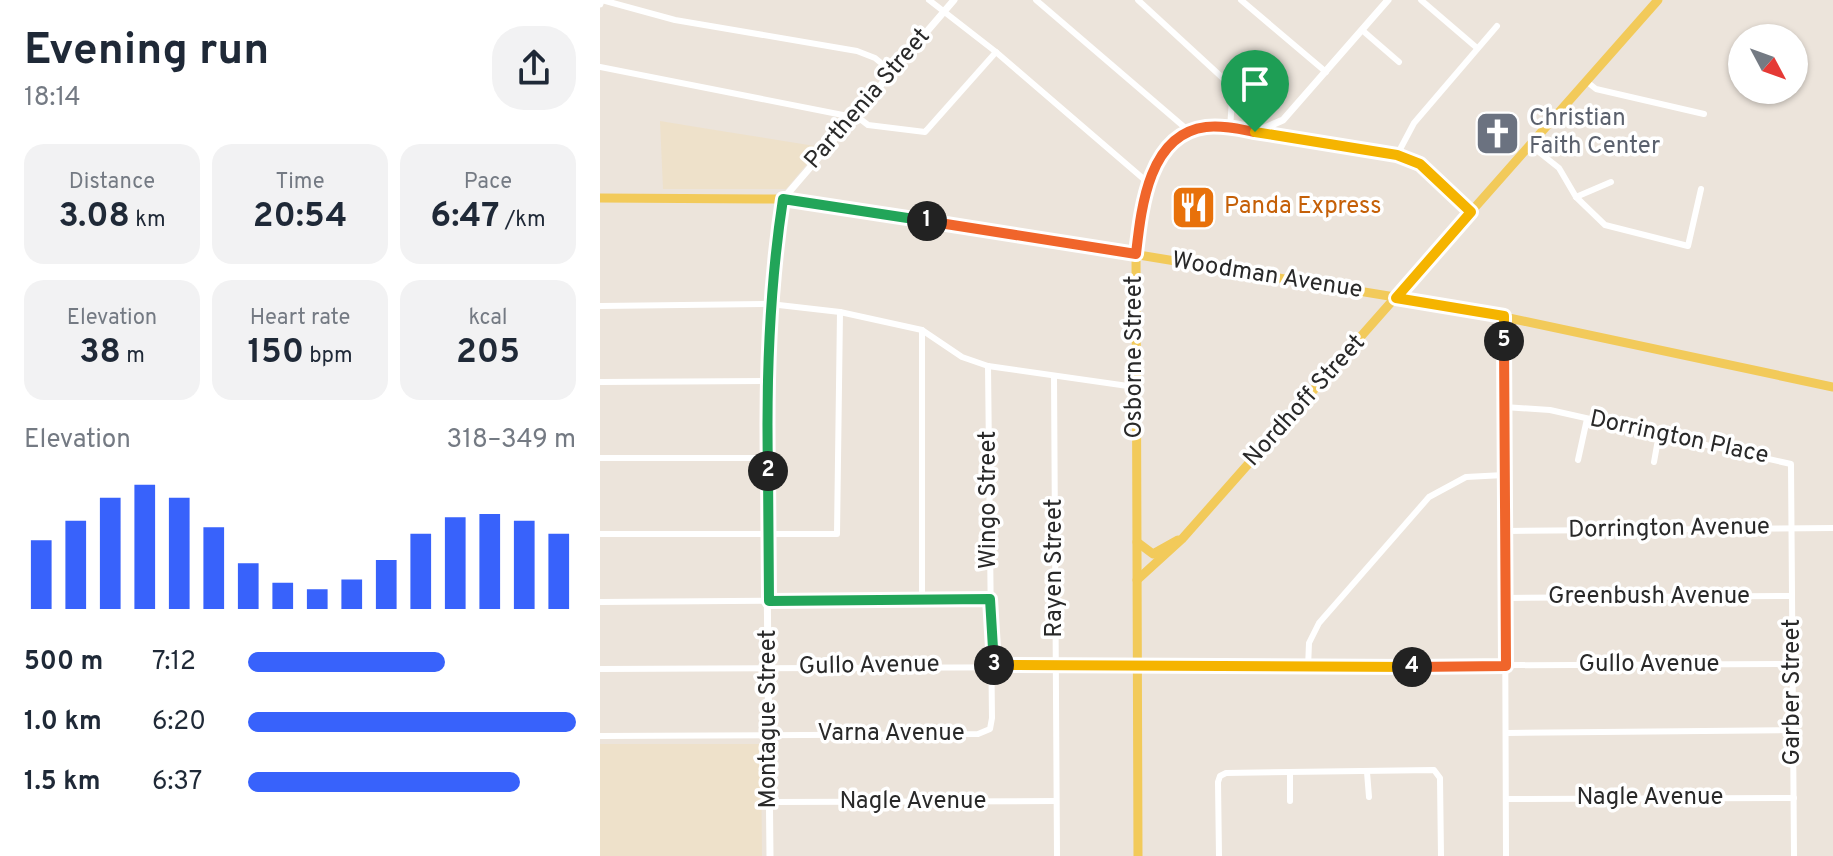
<!DOCTYPE html>
<meta charset="utf-8">
<style>
body{margin:0;font-family:Overpass,sans-serif;background:#f2f2f3;color:#1f2937;height:100vh;display:flex;flex-direction:column;font-size:30px;white-space:nowrap}
*{box-sizing:border-box;margin:0}
p{font-size:26px;color:#747a83}
.icon{flex:none;width:44px;height:44px;fill:none;stroke:currentColor;stroke-width:2;stroke-linecap:round;stroke-linejoin:round}
.map{position:relative;flex:1;overflow:hidden}
.details{display:flex;flex-direction:column;background:#fff;width:600px}
.details>*{flex:none}
.needle{width:52px;rotate:131deg}
.controls{position:absolute;left:1128px;top:24px;display:grid;gap:16px}
.controls a{display:grid;place-items:center;width:80px;height:80px;border-radius:50%;background:#fff;box-shadow:0 2px 6px #0004;font-size:40px}
.pin{position:absolute;display:grid;place-items:center;width:68px;height:68px;color:#fff;margin:-82px -34px;border-radius:50% 50% 50% 0;rotate:-45deg;box-shadow:0 0 8px #0007}
.pin .icon{rotate:45deg}
.km{position:absolute;width:40px;height:40px;margin:-20px;border-radius:50%;background:#222;color:#fff;font-size:22px;line-height:40px;text-align:center}
.round{display:grid;place-items:center;flex:none;width:84px;height:84px;border-radius:32px;background:#f2f2f3}
.head{display:flex;align-items:center;justify-content:space-between;height:136px;padding:0 24px}
h1{font-size:44px;font-weight:700;line-height:60px}
.figures{display:grid;grid-template-columns:repeat(3,1fr);gap:12px;height:136px;padding:8px 24px}
.figures div{display:grid;align-content:center;border-radius:20px;background:#f2f2f3;text-align:center}
.figures b{font-size:34px;font-weight:700}
.figures small{font-size:22px;font-weight:400}
.figures p{font-size:22px}
.chart{height:224px;padding:16px 24px}
.chart p{display:flex;justify-content:space-between}
.chart svg{width:100%;height:144px;margin-top:8px;stroke:#3862fb;stroke-width:6}
ul{padding:0 24px;list-style:none;font-size:26px}
li{display:grid;grid-template-columns:128px 96px 1fr;align-items:center;height:60px}
li i{height:20px;border-radius:10px;background:#3862fb}
main{display:flex;flex:1;min-height:0}
.map>svg:first-child{display:block}
.education{fill:#eee1ca}
.lines{fill:none;stroke-linecap:round;stroke-linejoin:round}
.minor{stroke:#fff;stroke-width:6}
.tertiary{stroke:#fff;stroke-width:7}
.primary{stroke:#f2ca5a;stroke-width:9}
.split-1-casing{stroke:#fff;stroke-width:16}
.split-2-casing{stroke:#fff;stroke-width:16}
.split-3-casing{stroke:#fff;stroke-width:16}
.split-4-casing{stroke:#fff;stroke-width:16}
.split-5-casing{stroke:#fff;stroke-width:16}
.split-6-casing{stroke:#fff;stroke-width:16}
.split-1{stroke:#f0652b;stroke-width:10}
.split-2{stroke:#22a559;stroke-width:10}
.split-3{stroke:#22a559;stroke-width:10}
.split-4{stroke:#f5b400;stroke-width:10}
.split-5{stroke:#f0652b;stroke-width:10}
.split-6{stroke:#f5b400;stroke-width:10}
.labels{text-anchor:middle;dominant-baseline:central;stroke-width:7;stroke-linejoin:round;paint-order:stroke}
.street-label{font-size:24px;fill:#292929;stroke:#fff}
.worship-label{font-size:24px;fill:#5b616d;stroke:#fff;text-anchor:start}
.food-label{font-size:24px;fill:#c56008;stroke:#fff;text-anchor:start}
</style>
<main>
<section class="details">
<div class="head"><div><h1>Evening run</h1><p>18:14</p></div><a class="round"><svg class="icon" aria-label="share" viewBox="0 0 24 24"><path d="M12 15V3M7 8l5-5 5 5M5 13v7h14v-7"/></svg></a></div>
<div class="figures">
<div><p>Distance</p><b>3.08<small> km</small></b></div>
<div><p>Time</p><b>20:54</b></div>
<div><p>Pace</p><b>6:47<small> /km</small></b></div>
</div>
<div class="figures">
<div><p>Elevation</p><b>38<small> m</small></b></div>
<div><p>Heart rate</p><b>150<small> bpm</small></b></div>
<div><p>kcal</p><b>205</b></div>
</div>
<div class="chart"><p><span>Elevation</span>318–349 m</p>
<svg viewBox="0 0 160 44" preserveAspectRatio="none"><path d="M5 44V23M15 44V17M25 44V10M35 44V6M45 44V10M55 44V19M65 44V30M75 44V36M85 44V38M95 44V35M105 44V29M115 44V21M125 44V16M135 44V15M145 44V17M155 44V21"/></svg>
</div>
<ul>
<li><b>500 m</b>7:12<i style="width:60%"></i></li>
<li><b>1.0 km</b>6:20<i style="width:100%"></i></li>
<li><b>1.5 km</b>6:37<i style="width:83%"></i></li>
</ul>
</section>
<div class="map">
<svg width="1233" height="856" viewBox="0 0 1233 856">
<rect width="100%" height="100%" fill="#ece4db"/>
<g class="education">
<path d="M60 121 115 130 221 147 186 189H63Z"/>
<path d="M0 744H161L162 856H0Z"/>
</g>
<g class="lines">
<g class="minor">
<path d="M2 0 75 20 257 51 275 58 292 72"/>
<path d="M329 0 396 52 546 181"/>
<path d="M436 0 590 132"/>
<path d="M538 0 626 81 632 100 630 128"/>
<path d="M641 0 726 72"/>
<path d="M821 0 877 48"/>
<path d="M762 30 799 62"/>
<path d="M0 67 253 117"/>
<path d="M986 81 996 89 1104 114"/>
<path d="M255 115 268 125 325 132 396 52"/>
<path d="M655 132 797 155 820 164 871 212"/>
<path d="M930 145 959 168 976 197 1005 225 1088 246 1101 189"/>
<path d="M797 155 814 123 897 26"/>
<path d="M976 197 1011 182"/>
<path d="M536 254 539 233"/>
<path d="M0 306 170 304 240 312 322 330 362 357 388 366 535 387"/>
<path d="M904 316 906 856"/>
<path d="M454 376 457 856"/>
<path d="M0 382 165 381"/>
<path d="M904 407 950 410 1191 464 1194 856"/>
<path d="M0 458H168"/>
<path d="M978 460 987 419"/>
<path d="M1054 462 1059 434"/>
<path d="M906 531 1233 528"/>
<path d="M0 534H237L240 312"/>
<path d="M906 598 1192 596"/>
<path d="M322 599V330"/>
<path d="M0 602 390 599"/>
<path d="M708 668 709 643 719 623 829 497 866 477 904 475"/>
<path d="M0 669 1193 664"/>
<path d="M907 733 1193 730"/>
<path d="M0 736 378 734 390 729 392 718 388 366"/>
<path d="M767 772 769 797"/>
<path d="M906 799 1194 798"/>
<path d="M690 801V773"/>
<path d="M170 802 456 801"/>
<path d="M619 856 618 782 620 776 626 773 834 770 840 778 841 856"/>
</g>
<g class="tertiary">
<path d="M0 4 1 0"/>
<path d="M539 233 546 181 578 141 599 129 655 132 683 120 788 0"/>
<path d="M170 856 165 381 173 264 183 199 354 0"/>
</g>
<g class="primary">
<path d="M0 198 178 199 368 227 862 308 1233 387"/>
<path d="M536 254 538 856"/>
<path d="M537 542 553 554 578 540"/>
<path d="M537 580 582 539 1058 0"/>
</g>
</g>
<g class="lines">
<defs>
<path id="split-1" d="M327 221 536 254C541 210 548 134 606 127 622 125 639 129 655 132"/>
<path id="split-2" d="M168 471C166 379 169 290 183 199L327 221"/>
<path id="split-3" d="M168 471 169 601 390 599 394 665"/>
<path id="split-4" d="M394 665 812 667"/>
<path id="split-5" d="M812 667 906 666 904 341"/>
<path id="split-6" d="M655 132 797 155 820 164 871 212 796 298 904 316V341"/>
</defs>
<use href="#split-1" class="split-1-casing"/>
<use href="#split-2" class="split-2-casing"/>
<use href="#split-3" class="split-3-casing"/>
<use href="#split-4" class="split-4-casing"/>
<use href="#split-5" class="split-5-casing"/>
<use href="#split-6" class="split-6-casing"/>
<use href="#split-1" class="split-1"/>
<use href="#split-2" class="split-2"/>
<use href="#split-3" class="split-3"/>
<use href="#split-4" class="split-4"/>
<use href="#split-5" class="split-5"/>
<use href="#split-6" class="split-6"/>
</g>
<defs>
<symbol id="church-square" viewBox="-11 -11 22 22"><rect x="-9" y="-9" width="18" height="18" rx="4" fill="#6b7280" stroke="#fff"/><path d="M-1.2-6h2.4v3.5h3.3v2.4h-3.3V6h-2.4V-.1h-3.3v-2.4h3.3Z" fill="#fff"/></symbol>
<symbol id="restaurant-square" viewBox="-11 -11 22 22"><rect x="-9" y="-9" width="18" height="18" rx="4" fill="#e8710a" stroke="#fff"/><path d="M-5-6h1v4h1v-4h1v4h1v-4h1v5L-1.5 .5V6h-2V.5L-5-1ZM5-6V6H3V1.5H1.5Q1.5-4 5-6Z" fill="#fff"/></symbol>
</defs>
<g fill-rule="evenodd">
<use href="#church-square" x="872" y="108" width="51" height="51"/>
<use href="#restaurant-square" x="568" y="182" width="51" height="51"/>
</g>
<g class="labels">
<g class="street-label">
<text transform="translate(268 99) rotate(-49)">Parthenia Street</text>
<text transform="translate(667 276) rotate(9)">Woodman Avenue</text>
<text transform="translate(535 357) rotate(-90)">Osborne Street</text>
<text transform="translate(705 401) rotate(-48)">Nordhoff Street</text>
<text transform="translate(1079 438) rotate(12)">Dorrington Place</text>
<text transform="translate(389 500) rotate(-90)">Wingo Street</text>
<text transform="translate(1069 529) rotate(-1)">Dorrington Avenue</text>
<text transform="translate(455 568) rotate(-90)">Rayen Street</text>
<text x="1049" y="597">Greenbush Avenue</text>
<text x="1049" y="665">Gullo Avenue</text>
<text transform="translate(269 666) rotate(-1)">Gullo Avenue</text>
<text transform="translate(1193 692) rotate(-90)">Garber Street</text>
<text transform="translate(169 719) rotate(-90)">Montague Street</text>
<text x="291" y="734">Varna Avenue</text>
<text x="1050" y="798">Nagle Avenue</text>
<text x="313" y="802">Nagle Avenue</text>
</g>
<g class="worship-label">
<text x="929" y="119">Christian<tspan x="929" dy="28">Faith Center</tspan></text>
</g>
<g class="food-label">
<text x="624" y="207">Panda Express</text>
</g>
</g>
</svg>
<div class="controls">
<a><svg class="needle" viewBox="-14 -14 28 28"><path d="M0-13l5 13h-10z" fill="#e53935"/><path d="M0 13l5-13h-10z" fill="#747a83"/></svg></a>
</div>
<div class="pin" style="left:655px;top:132px;background:#1e9e55"><svg class="icon" aria-label="arrive" viewBox="0 0 24 24"><path d="M6 21V4h12l-3 4 3 4H6"/></svg></div>
<b class="km" style="left:327px;top:221px">1</b>
<b class="km" style="left:168px;top:471px">2</b>
<b class="km" style="left:394px;top:665px">3</b>
<b class="km" style="left:812px;top:667px">4</b>
<b class="km" style="left:904px;top:341px">5</b>
</div>
</main>
